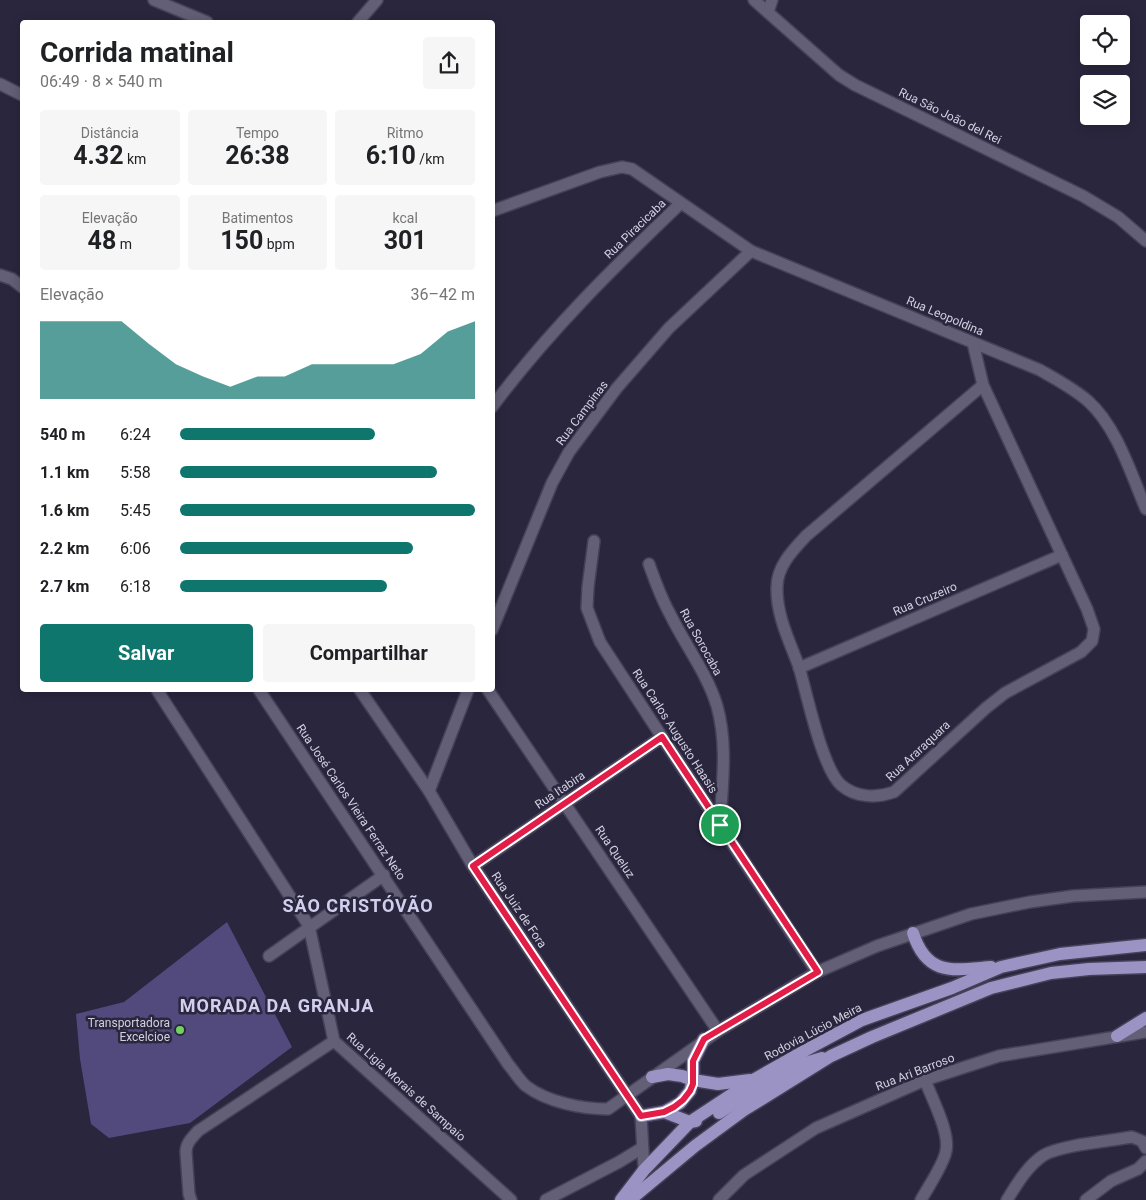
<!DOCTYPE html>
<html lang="pt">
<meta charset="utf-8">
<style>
body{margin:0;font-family:Roboto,sans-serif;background:#f6f6f6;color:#202124;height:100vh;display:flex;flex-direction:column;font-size:19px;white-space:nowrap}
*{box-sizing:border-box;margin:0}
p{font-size:16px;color:#757577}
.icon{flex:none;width:28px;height:28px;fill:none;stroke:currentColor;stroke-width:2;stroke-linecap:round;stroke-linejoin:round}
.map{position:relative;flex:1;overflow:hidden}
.side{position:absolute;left:20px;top:20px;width:475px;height:672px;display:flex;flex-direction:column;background:#fff;border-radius:5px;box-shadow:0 2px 12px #0003}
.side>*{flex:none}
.buttons{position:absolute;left:1080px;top:15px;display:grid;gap:10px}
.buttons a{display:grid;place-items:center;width:50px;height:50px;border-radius:5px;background:#fff;box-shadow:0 2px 12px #0003;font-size:25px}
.pin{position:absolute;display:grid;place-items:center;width:42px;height:42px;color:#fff;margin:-21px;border:2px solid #fff;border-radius:50%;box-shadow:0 1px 5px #0007}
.round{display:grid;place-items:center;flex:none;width:52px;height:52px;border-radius:5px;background:#f6f6f6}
.head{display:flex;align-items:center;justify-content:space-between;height:85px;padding:0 20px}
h1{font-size:28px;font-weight:700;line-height:38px}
.stats{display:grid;grid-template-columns:repeat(3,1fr);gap:8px;height:85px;padding:5px 20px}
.stats div{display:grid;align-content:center;border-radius:5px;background:#f6f6f6;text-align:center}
.stats b{font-size:25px;font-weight:700}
.stats small{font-size:14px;font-weight:400}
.stats p{font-size:14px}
.chart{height:140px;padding:10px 20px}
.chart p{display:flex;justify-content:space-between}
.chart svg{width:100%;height:90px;margin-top:5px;fill:#0f766e;opacity:.7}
.cta{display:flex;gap:10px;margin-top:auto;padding:10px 20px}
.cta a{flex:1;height:58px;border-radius:5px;background:#0f766e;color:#fff;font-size:20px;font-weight:700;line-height:58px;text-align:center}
.cta a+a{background:#f6f6f6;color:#202124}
ul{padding:0 20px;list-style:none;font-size:16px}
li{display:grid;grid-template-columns:80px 60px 1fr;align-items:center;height:38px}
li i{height:12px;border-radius:6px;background:#0f766e}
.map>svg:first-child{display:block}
.building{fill:#52497c}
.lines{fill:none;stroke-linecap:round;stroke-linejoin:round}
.street-casing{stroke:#454158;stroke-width:14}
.primary-casing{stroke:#454158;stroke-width:15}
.street{stroke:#625f77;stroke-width:11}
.primary{stroke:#9a93c3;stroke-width:12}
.route-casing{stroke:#fff;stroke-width:10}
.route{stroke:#e11d48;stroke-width:6}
.poi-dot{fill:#70d35f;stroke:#2a263e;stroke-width:2}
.labels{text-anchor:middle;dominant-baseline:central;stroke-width:5;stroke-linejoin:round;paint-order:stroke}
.street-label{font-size:12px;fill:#d2d0e0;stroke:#2a263e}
.poi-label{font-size:12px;fill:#d2d0e0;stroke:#2a263e;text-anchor:end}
.district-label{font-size:18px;font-weight:bold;letter-spacing:1px;fill:#d2cfee;stroke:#2a263e}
</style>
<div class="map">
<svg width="1146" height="1200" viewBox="0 0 1146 1200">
<rect width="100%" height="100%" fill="#2a263e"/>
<path class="building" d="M227 922 292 1047 190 1123 109 1138 91 1124 80 1059 76 1014 124 1002Z"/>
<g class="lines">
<defs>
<g id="street">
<path d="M154 0 207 22"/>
<path d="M754 0 839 75 855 85 1083 196 1118 217 1146 241"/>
<path d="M768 12 772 0"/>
<path d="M358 22 377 0"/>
<path d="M0 84 22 95"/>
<path d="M492 211 600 172 622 167 632 169 751 251 1040 370C1057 380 1073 388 1088 401 1117 427 1131 474 1146 509"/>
<path d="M0 275 12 279 22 287"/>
<path d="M973 343 983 385 1087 609 1094 629 1092 641 1081 652 1005 693 986 708 894 792C877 798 856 798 841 785 822 768 807 694 799 667 790 642 776 615 777 587 777 566 793 550 806 536L983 385"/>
<path d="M492 407C548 332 614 267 681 203"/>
<path d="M594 541 588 587 587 608 600 642 662 737 817 972"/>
<path d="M649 564C655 581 661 598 670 614 685 645 707 673 717 706 728 745 722 785 720 825"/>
<path d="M492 630 552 483 569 452 616 389 669 328 751 251"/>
<path d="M799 668 1062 555"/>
<path d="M157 690 309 926 334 1041 511 1200"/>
<path d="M259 690 508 1064C514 1071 519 1080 526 1086 547 1102 582 1109 608 1109L718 1031 817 972 877 946 971 914 1030 902 1073 896 1146 892"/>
<path d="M360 690 429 791 473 866 641 1116 644 1170"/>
<path d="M488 690 718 1031"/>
<path d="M429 791 468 690"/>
<path d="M473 866 662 737"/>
<path d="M269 956 384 875"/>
<path d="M191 1200 189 1194 186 1152C186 1143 192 1138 198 1131L334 1041"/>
<path d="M546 1200 619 1162 642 1148"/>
<path d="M719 1200 744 1175 816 1128 925 1080 999 1056 1146 1032"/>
<path d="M921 1200C928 1187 944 1164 946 1151 950 1132 932 1099 925 1080"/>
<path d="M1007 1200C1017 1184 1028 1165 1044 1155 1061 1145 1110 1141 1132 1137L1142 1141 1146 1148"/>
<path d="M1086 1200 1111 1181 1138 1169 1146 1161"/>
</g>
<g id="primary">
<path d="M913 933C927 977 954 970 991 967"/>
<path d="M1117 1036 1146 1018"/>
<path d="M652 1077 668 1074 682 1076 693 1080 718 1084 750 1080"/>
<path d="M664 1112 680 1103 690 1091 693 1080V1061L704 1039"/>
<path d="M719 1113 792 1067 822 1058"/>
<path d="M641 1116 664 1112 690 1122 696 1121"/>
<path d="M621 1200 644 1170 690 1122 755 1079 806 1050 862 1020 952 988 1001 967 1060 954 1146 945"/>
<path d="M630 1200 695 1146 744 1110 831 1056 872 1037 991 988 1051 973 1089 969 1146 967"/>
</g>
</defs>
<use href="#street" class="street-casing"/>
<use href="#primary" class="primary-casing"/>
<use href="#street" class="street"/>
<use href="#primary" class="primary"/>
</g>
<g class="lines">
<defs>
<path id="route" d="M662 737 818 972 704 1039 693 1061V1084L690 1091 683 1100 674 1107 664 1112 641 1116 473 866Z"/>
</defs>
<use href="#route" class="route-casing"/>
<use href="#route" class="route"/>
</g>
<circle class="poi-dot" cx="180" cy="1030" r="5"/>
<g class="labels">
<g class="street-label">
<text transform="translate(950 116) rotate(26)">Rua São João del Rei</text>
<text transform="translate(635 229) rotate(-44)">Rua Piracicaba</text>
<text transform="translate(945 316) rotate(23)">Rua Leopoldina</text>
<text transform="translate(582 413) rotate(-53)">Rua Campinas</text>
<text transform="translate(925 599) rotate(-23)">Rua Cruzeiro</text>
<text transform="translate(701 642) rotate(61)">Rua Sorocaba</text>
<text transform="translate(675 731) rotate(57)">Rua Carlos Augusto Haasis</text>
<text transform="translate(918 751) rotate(-43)">Rua Araraquara</text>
<text transform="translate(560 790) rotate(-34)">Rua Itabira</text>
<text transform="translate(351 802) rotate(56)">Rua José Carlos Vieira Ferraz Neto</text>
<text transform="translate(615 852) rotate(56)">Rua Queluz</text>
<text transform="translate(519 910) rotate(56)">Rua Juiz de Fora</text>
<text transform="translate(813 1032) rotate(-28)">Rodovia Lúcio Meira</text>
<text transform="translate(915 1072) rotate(-21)">Rua Ari Barroso</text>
<text transform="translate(406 1087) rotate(42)">Rua Ligia Morais de Sampaio</text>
</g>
<g class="poi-label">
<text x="170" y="1023">Transportadora<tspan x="170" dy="14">Excelcioe</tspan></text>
</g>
<g class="district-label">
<text x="358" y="905">SÃO CRISTÓVÃO</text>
<text x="277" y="1005">MORADA DA GRANJA</text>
</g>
</g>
</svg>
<div class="buttons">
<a><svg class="icon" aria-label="locate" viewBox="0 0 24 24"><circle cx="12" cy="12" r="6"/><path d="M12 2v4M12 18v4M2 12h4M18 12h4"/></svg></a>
<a><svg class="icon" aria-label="layers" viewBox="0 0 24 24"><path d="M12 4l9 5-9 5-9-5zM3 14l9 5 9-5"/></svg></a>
</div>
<div class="pin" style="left:720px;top:825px;background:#1e9e55"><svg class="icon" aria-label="arrive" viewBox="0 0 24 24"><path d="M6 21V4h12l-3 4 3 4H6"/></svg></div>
<section class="side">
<div class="head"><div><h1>Corrida matinal</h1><p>06:49 · 8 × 540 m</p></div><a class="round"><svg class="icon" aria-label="share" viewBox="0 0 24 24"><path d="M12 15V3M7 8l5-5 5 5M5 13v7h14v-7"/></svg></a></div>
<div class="stats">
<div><p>Distância</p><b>4.32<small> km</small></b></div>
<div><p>Tempo</p><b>26:38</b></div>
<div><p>Ritmo</p><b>6:10<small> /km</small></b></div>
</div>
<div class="stats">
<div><p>Elevação</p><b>48<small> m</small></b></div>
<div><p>Batimentos</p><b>150<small> bpm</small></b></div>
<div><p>kcal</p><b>301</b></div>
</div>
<div class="chart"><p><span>Elevação</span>36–42 m</p>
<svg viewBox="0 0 160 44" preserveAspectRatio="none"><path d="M0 44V6L10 6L20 6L30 6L40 17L50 27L60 33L70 38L80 33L90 33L100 27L110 27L120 27L130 27L140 22L150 11L160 6V44z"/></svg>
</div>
<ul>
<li><b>540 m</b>6:24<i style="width:66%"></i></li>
<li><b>1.1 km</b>5:58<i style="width:87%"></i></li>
<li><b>1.6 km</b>5:45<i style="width:100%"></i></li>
<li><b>2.2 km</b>6:06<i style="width:79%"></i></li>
<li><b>2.7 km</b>6:18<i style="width:70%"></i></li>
</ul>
<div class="cta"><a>Salvar</a><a>Compartilhar</a></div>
</section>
</div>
